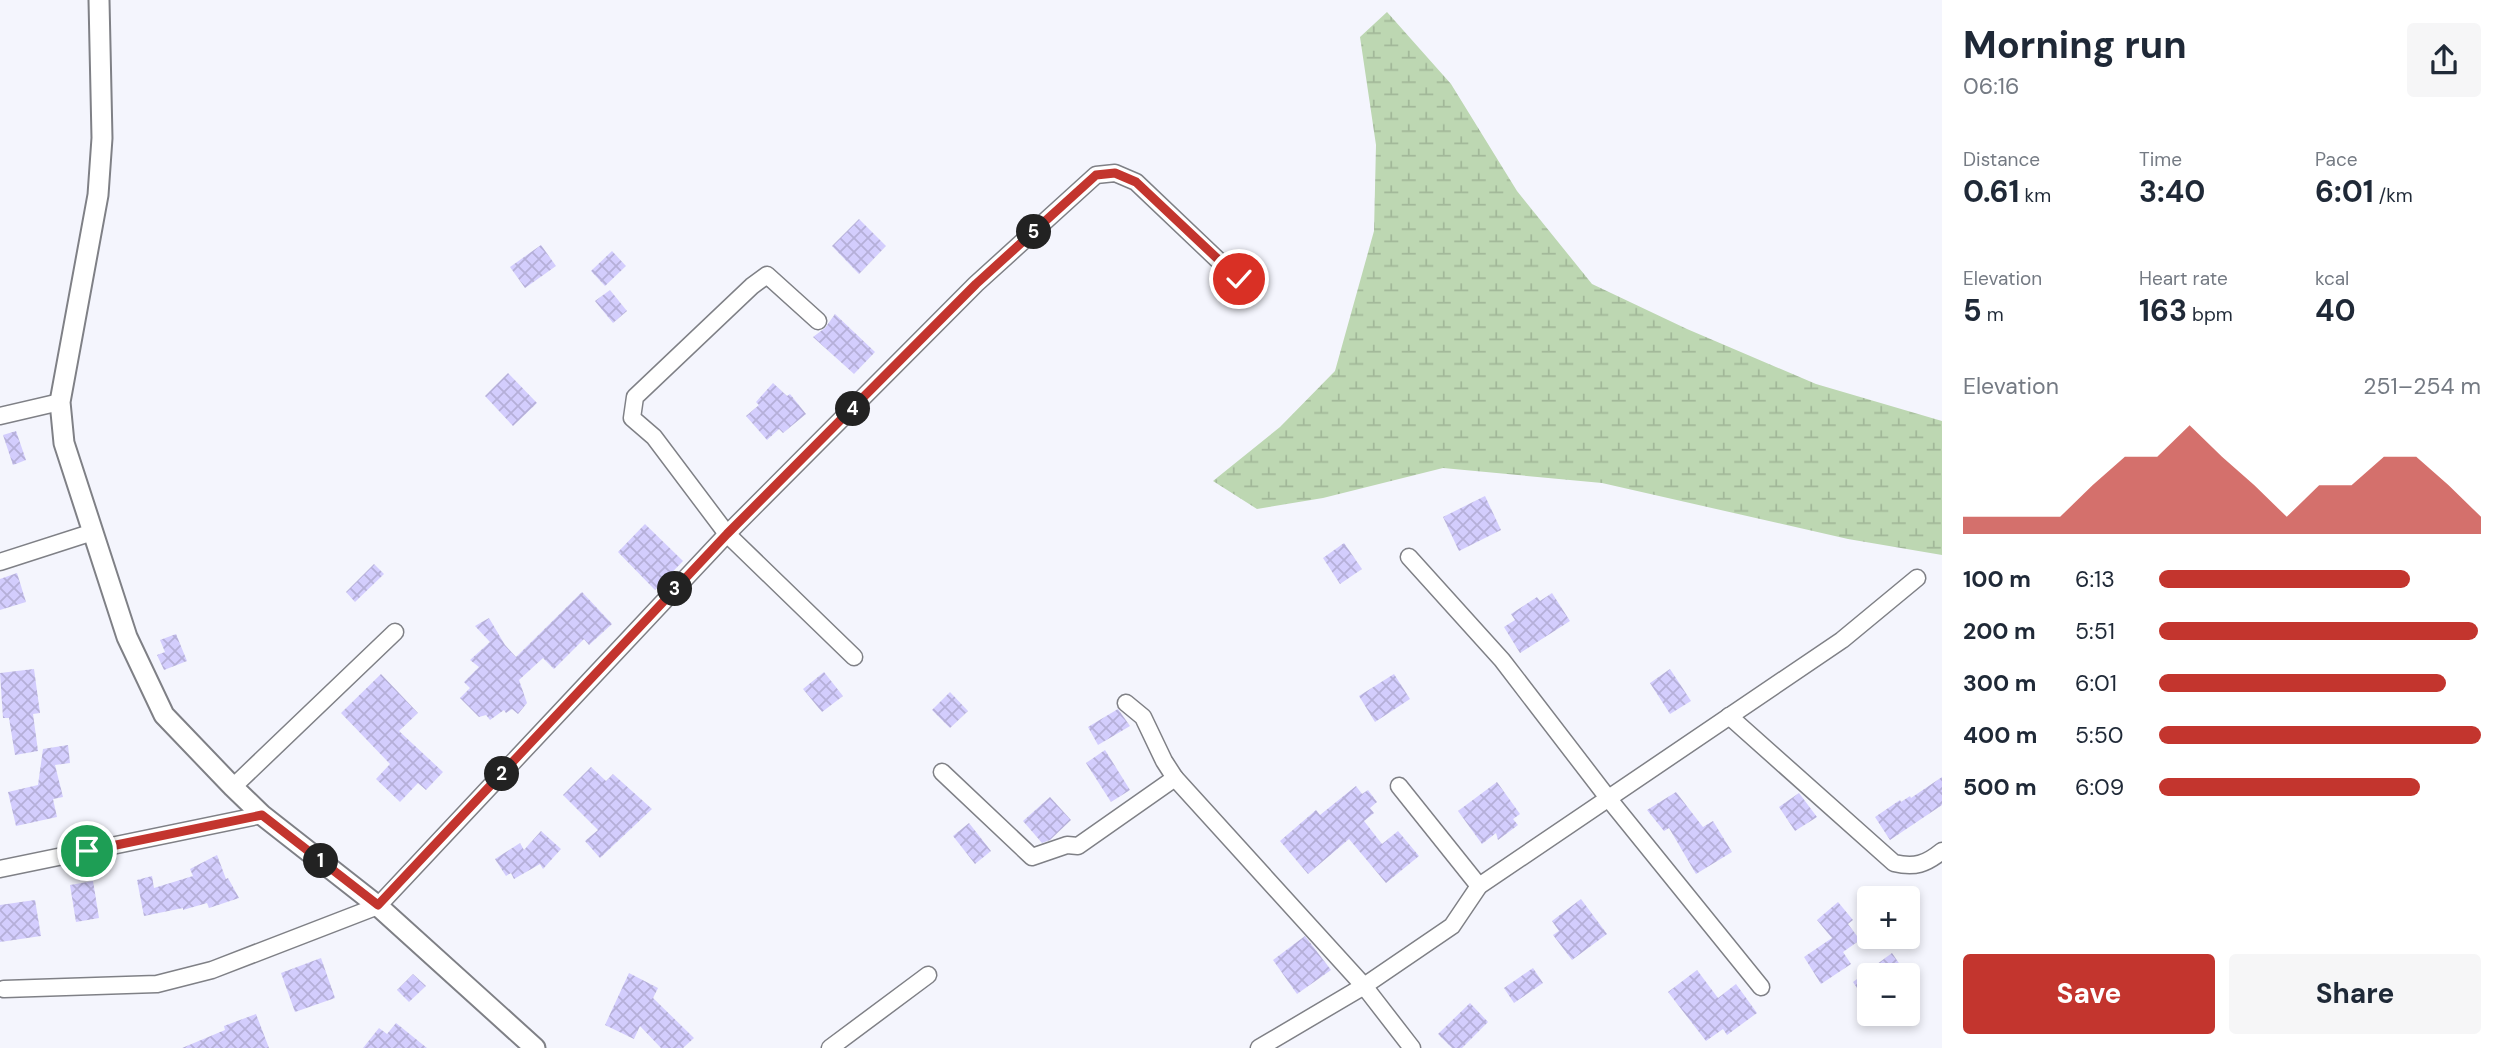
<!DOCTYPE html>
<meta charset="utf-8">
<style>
body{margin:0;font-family:"DM Sans",sans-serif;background:#f6f6f7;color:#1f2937;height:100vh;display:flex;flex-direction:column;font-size:26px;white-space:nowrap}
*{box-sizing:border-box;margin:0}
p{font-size:23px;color:#747a83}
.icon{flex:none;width:38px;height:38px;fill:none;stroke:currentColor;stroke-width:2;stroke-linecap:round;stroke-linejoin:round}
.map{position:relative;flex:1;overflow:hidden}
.drawer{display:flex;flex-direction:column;background:#fff;width:560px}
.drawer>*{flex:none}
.fabs{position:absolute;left:1857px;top:886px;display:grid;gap:14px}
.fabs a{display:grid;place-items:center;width:63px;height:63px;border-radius:7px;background:#fff;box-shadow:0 4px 10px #0003;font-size:35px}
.pin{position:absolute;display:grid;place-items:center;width:60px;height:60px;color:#fff;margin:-30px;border:4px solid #fff;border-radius:50%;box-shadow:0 2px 7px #0007}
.km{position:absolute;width:35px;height:35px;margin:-18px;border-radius:50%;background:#222;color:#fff;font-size:19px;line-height:35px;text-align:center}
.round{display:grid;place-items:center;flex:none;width:74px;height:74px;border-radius:7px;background:#f6f6f7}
.overview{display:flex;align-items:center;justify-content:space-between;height:119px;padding:0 21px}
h1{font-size:38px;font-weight:700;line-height:52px}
.metrics{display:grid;grid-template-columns:repeat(3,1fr);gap:10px;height:119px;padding:7px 21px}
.metrics div{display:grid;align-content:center}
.metrics b{font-size:30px;font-weight:700}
.metrics small{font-size:19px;font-weight:400}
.metrics p{font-size:19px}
.chart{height:196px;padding:14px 21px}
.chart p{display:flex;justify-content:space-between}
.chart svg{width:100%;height:126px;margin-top:7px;fill:#c3352e;opacity:.7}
.cta{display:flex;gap:14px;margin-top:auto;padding:14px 21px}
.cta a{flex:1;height:80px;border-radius:7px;background:#c3352e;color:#fff;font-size:28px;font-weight:700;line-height:80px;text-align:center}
.cta a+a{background:#f6f6f7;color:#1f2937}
ul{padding:0 21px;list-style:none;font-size:23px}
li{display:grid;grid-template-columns:112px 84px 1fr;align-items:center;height:52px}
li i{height:18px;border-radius:9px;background:#c3352e}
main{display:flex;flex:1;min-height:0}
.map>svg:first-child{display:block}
.wetland{fill:url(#wetland-marsh)}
.building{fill:url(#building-cross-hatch)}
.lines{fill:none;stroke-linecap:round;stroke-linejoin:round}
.minor-casing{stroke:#7f8086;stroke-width:19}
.tertiary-casing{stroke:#7f8086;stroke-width:23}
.minor{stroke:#fff;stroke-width:16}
.tertiary{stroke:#fff;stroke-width:19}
.route-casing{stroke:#fff;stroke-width:14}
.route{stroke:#c3352e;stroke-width:9}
</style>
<main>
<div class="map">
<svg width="1942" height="1048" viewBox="0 0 1942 1048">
<defs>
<pattern id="wetland-marsh" width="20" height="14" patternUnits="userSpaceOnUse" patternTransform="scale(1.75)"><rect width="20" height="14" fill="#bdd7b2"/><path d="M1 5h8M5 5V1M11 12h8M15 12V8" fill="none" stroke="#a2b899"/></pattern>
<pattern id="building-cross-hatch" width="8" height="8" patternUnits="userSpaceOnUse" patternTransform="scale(1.75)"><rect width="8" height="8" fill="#d3cdfd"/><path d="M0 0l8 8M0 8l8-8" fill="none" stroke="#b5afd8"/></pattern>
</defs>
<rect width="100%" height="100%" fill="#f4f5fd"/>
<path class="wetland" d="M1387 12 1451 84 1517 191 1592 284 1687 329 1816 384 1942 421V555L1848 539 1602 483 1443 468 1323 498 1257 509 1213 481 1280 427 1335 371 1374 231 1376 145 1360 37Z"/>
<g class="building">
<path d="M859 219 886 246 859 274 832 246Z"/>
<path d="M541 245 556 266 525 288 510 267Z"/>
<path d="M612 251 626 266 605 286 591 271Z"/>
<path d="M610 290 627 311 613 323 595 301Z"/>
<path d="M835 314 875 352 854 374 813 337 825 328Z"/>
<path d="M508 373 537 403 513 426 485 396Z"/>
<path d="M773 383 787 396 790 394 806 414 783 433 779 429 767 440 746 416 759 405 756 402Z"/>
<path d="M16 431 26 460 13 465 3 435Z"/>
<path d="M1485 496 1501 530 1459 551 1443 517Z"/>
<path d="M645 524 683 561 655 590 618 552Z"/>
<path d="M1344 543 1362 569 1340 584 1323 558Z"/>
<path d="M374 564 384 574 355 602 346 592Z"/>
<path d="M17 573 26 602 0 610V579Z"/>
<path d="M582 592 612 624 589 645 584 639 554 669 543 658 519 680 527 703 518 714 512 709 506 713 504 710 490 720 486 715 479 717 460 698 470 688 464 682 479 667 470 660 490 642 475 626 489 618 505 645 516 657Z"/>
<path d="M1552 593 1570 621 1520 653 1504 627 1515 620 1511 614 1537 597 1540 601Z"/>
<path d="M176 634 187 661 164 670 157 655 165 652 160 640Z"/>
<path d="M34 669 40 713 33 714 38 751 15 755 9 718H3L0 673Z"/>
<path d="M1670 669 1691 701 1670 714 1650 683Z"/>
<path d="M824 672 843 696 822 712 803 689Z"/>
<path d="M381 674 418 713 399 731 443 772 426 790 418 783 400 802 376 779 390 764 341 713Z"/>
<path d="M1394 674 1410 699 1375 722 1359 696Z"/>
<path d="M950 692 968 711 950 728 932 710Z"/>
<path d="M1118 709 1130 726 1098 745 1088 727Z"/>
<path d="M68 745 70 763 55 765 63 797 53 799 57 817 16 826 8 792 38 785 43 749Z"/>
<path d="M1105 750 1130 790 1111 802 1086 763Z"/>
<path d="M591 767 606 781 613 774 652 809 600 858 585 841 598 830 563 795Z"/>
<path d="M1942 777V805L1890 840 1875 817 1900 800 1901 802 1910 796 1911 798Z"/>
<path d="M1497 782 1520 814 1513 819 1518 825 1498 840 1496 833 1482 844 1458 811Z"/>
<path d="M1356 786 1362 794 1368 790 1377 802 1370 808 1374 813 1364 821 1382 844 1398 831 1419 856 1386 883 1349 839 1308 874 1280 841 1316 810 1320 815Z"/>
<path d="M1676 792 1703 827 1713 821 1732 852 1696 874 1669 828 1664 831 1647 810Z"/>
<path d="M1799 793 1817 817 1795 831 1779 807Z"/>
<path d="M1050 797 1071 820 1050 840 1042 843 1023 821Z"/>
<path d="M969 823 991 851 975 864 953 836Z"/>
<path d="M541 831 561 849 543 869 540 864 514 879 511 873 506 876 495 859 520 843 524 850Z"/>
<path d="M217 855 226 879 228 878 239 898 209 908 207 903 183 910V908L144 916 137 880 152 876 154 888 193 876 190 869Z"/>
<path d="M93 881 99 918 76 922 70 885Z"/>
<path d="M1581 899 1607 934 1572 960 1553 935 1559 931 1552 921Z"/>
<path d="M35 900 41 936 0 942V905Z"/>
<path d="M1838 902 1853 920 1848 924 1860 940 1843 952 1851 964 1821 984 1804 957 1832 938 1817 920Z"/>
<path d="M1305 936 1331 970 1297 994 1273 960Z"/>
<path d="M1892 953 1907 975H1869V1006L1853 982Z"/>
<path d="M321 958 335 998 295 1012 281 973Z"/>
<path d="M1533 968 1543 983 1514 1003 1504 988Z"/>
<path d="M1697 970 1718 998 1736 984 1757 1013 1727 1035 1723 1029 1706 1041 1668 992Z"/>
<path d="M629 973 658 988 653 998 694 1038 683 1048H661L640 1026 634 1039 605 1025Z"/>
<path d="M413 974 426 986 409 1002 397 990Z"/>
<path d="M1470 1003 1488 1022 1462 1048H1452L1438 1034Z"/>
<path d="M256 1014 269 1048H182L225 1030 224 1026Z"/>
<path d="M396 1023 427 1048H363L379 1028 387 1034Z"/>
</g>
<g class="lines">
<defs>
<g id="minor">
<path d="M818 321 767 275 752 286 635 397 632 418 654 437 727 534 854 657"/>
<path d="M0 416 60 402"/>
<path d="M1409 557 1502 660 1608 798 1761 987"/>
<path d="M0 562 93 532"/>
<path d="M1126 703 1143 717 1164 761 1175 778"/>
<path d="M1729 716 1894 863C1915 868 1926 864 1942 851"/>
<path d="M942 772 1032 857 1067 845 1078 846 1175 778 1364 986 1412 1048"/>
<path d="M1399 786 1479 886"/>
<path d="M233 787 395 632"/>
<path d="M0 869 262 815"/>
<path d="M4 989 157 984 212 970 378 906 727 534 976 284 1096 175 1115 173 1136 182 1239 280"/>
<path d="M830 1048 928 975"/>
<path d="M1259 1048 1364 986 1452 926 1479 886 1842 640 1917 578"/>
</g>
<path id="tertiary" d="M99 0 102 138 98 195 60 402 64 443 127 637 164 715 233 787 262 815 378 906 535 1048"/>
</defs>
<use href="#minor" class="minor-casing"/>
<use href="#tertiary" class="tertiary-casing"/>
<use href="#minor" class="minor"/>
<use href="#tertiary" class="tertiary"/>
</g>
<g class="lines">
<defs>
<path id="route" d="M87 851 262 815 378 905 727 534 976 284 1096 175 1115 173 1136 182 1239 279"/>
</defs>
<use href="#route" class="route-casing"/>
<use href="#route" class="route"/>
</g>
</svg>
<div class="fabs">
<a>+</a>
<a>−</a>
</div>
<div class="pin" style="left:87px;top:851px;background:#1e9e55"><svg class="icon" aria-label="arrive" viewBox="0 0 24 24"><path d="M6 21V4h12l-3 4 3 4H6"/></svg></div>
<div class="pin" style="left:1239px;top:279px;background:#d93025"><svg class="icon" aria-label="check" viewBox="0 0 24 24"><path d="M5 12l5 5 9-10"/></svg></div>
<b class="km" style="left:321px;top:861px">1</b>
<b class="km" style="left:502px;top:774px">2</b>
<b class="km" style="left:675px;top:589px">3</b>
<b class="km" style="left:853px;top:409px">4</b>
<b class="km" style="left:1034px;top:232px">5</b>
</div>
<section class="drawer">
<div class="overview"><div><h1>Morning run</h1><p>06:16</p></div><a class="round"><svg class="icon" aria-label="share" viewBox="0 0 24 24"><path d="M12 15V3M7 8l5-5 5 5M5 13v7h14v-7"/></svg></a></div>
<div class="metrics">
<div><p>Distance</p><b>0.61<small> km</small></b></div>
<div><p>Time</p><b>3:40</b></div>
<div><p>Pace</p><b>6:01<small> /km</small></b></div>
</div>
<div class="metrics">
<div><p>Elevation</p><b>5<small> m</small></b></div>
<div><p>Heart rate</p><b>163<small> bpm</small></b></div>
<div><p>kcal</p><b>40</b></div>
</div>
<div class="chart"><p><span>Elevation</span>251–254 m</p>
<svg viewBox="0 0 160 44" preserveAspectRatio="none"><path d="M0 44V38L10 38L20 38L30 38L40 27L50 17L60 17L70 6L80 17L90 27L100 38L110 27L120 27L130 17L140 17L150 27L160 38V44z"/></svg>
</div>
<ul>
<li><b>100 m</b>6:13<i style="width:78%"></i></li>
<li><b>200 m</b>5:51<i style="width:99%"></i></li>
<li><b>300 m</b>6:01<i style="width:89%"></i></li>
<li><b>400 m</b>5:50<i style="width:100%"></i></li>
<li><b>500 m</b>6:09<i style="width:81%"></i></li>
</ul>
<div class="cta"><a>Save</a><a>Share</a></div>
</section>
</main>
